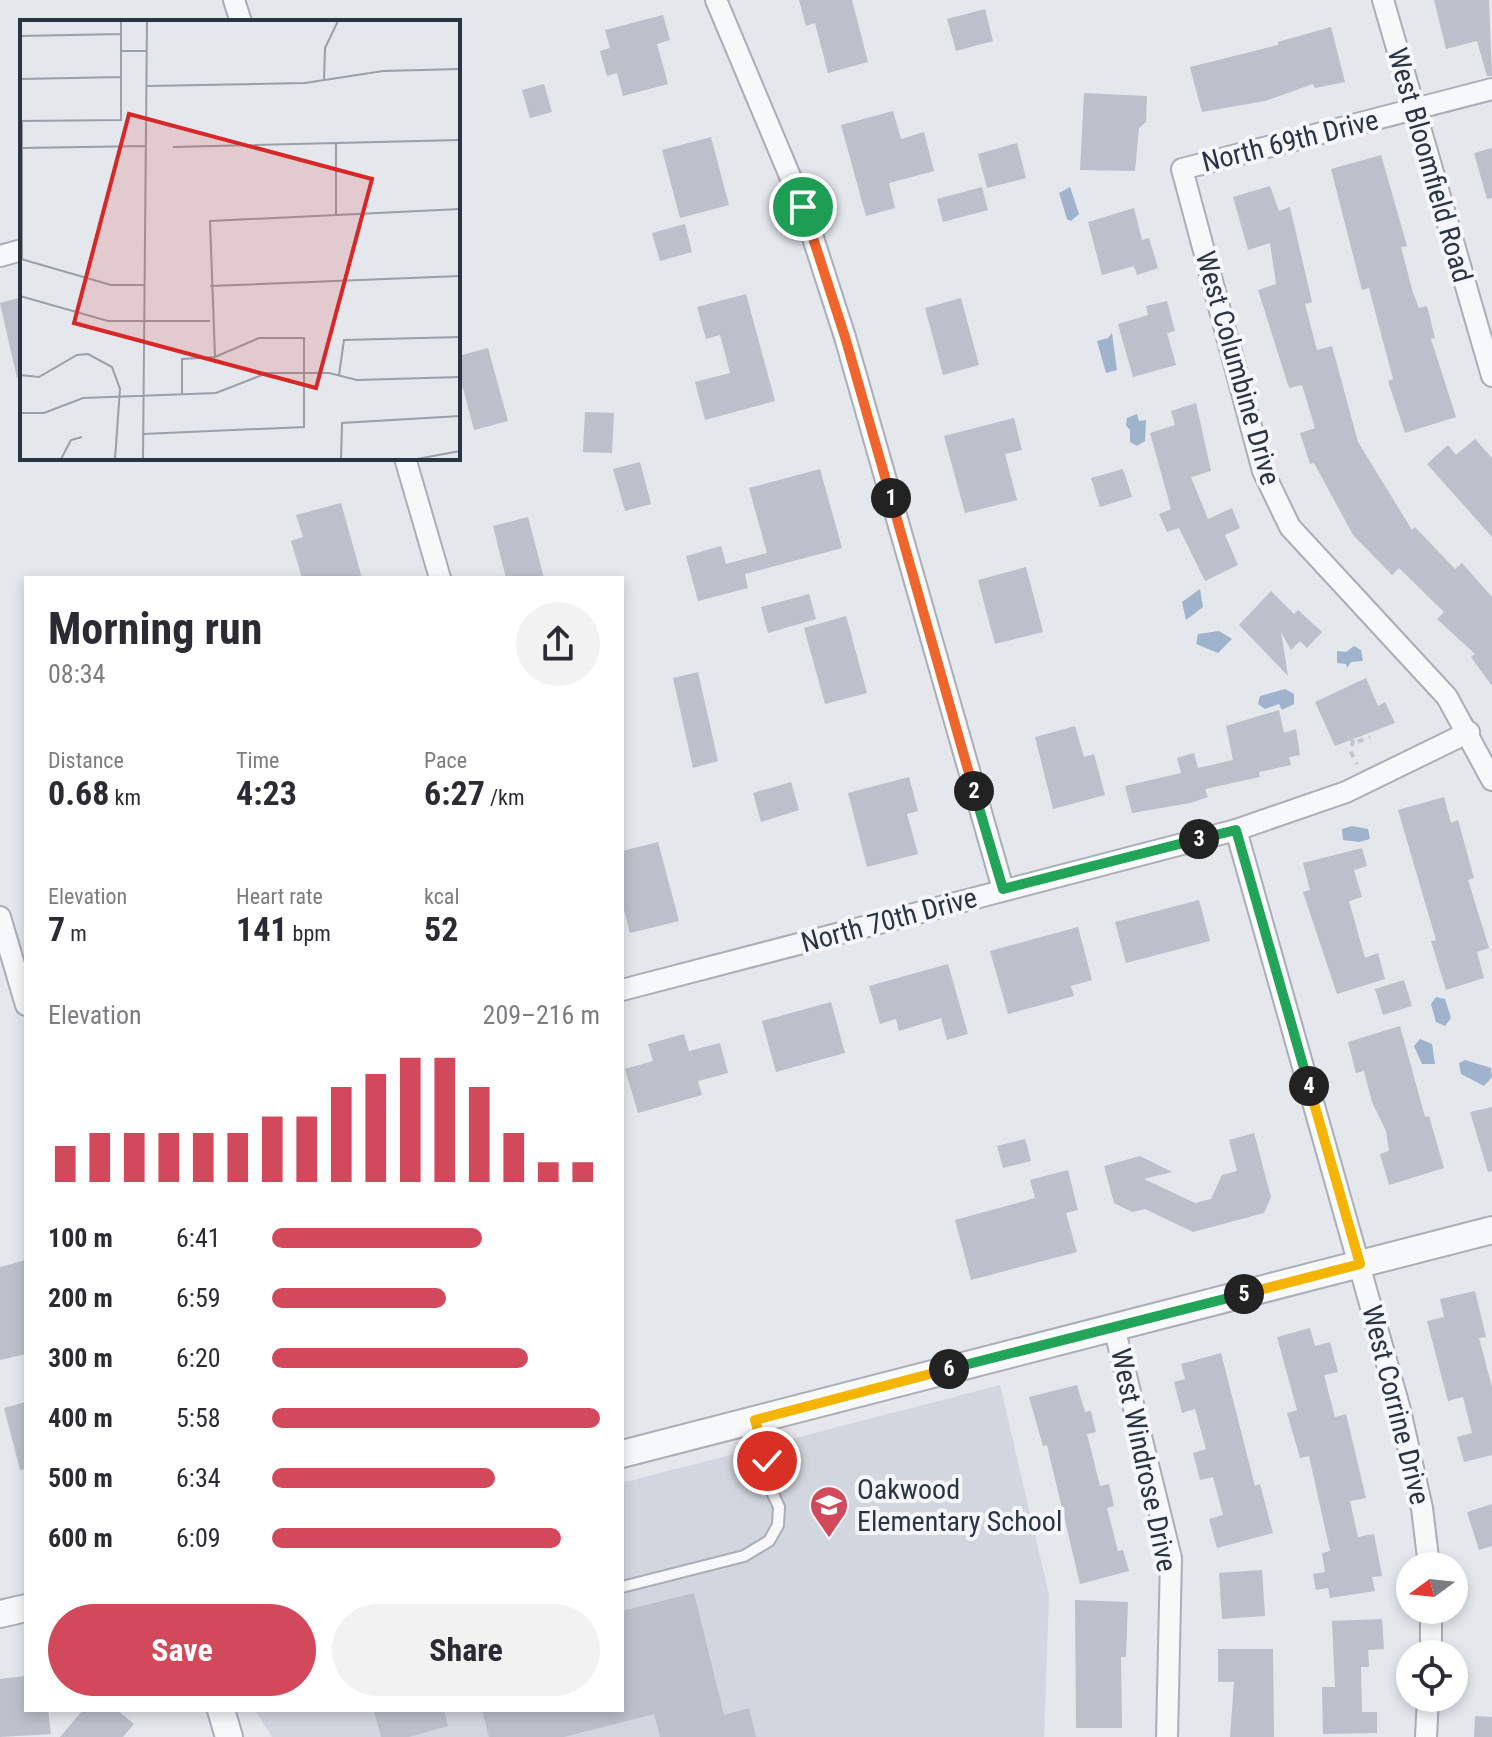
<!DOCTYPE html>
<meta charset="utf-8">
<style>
body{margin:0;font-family:"Roboto Condensed",sans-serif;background:#f2f2f3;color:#2b2b33;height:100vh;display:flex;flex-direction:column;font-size:30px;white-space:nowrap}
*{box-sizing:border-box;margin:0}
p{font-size:26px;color:#7c7c81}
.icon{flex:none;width:44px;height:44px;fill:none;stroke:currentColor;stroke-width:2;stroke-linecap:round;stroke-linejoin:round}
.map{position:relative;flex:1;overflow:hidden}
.panel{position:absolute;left:24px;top:576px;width:600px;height:1136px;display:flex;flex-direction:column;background:#fff;border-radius:0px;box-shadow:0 4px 12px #0003}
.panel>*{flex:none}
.needle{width:52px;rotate:255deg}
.buttons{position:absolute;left:1396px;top:1552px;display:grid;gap:16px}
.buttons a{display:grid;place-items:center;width:72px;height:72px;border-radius:50%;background:#fff;box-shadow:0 4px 12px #0003;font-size:40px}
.pin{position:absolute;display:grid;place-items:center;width:68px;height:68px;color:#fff;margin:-34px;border:4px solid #fff;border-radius:50%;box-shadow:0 2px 8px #0007}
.km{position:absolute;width:40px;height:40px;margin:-20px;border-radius:50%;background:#222;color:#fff;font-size:22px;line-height:40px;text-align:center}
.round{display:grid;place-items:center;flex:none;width:84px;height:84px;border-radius:42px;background:#f2f2f3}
.overview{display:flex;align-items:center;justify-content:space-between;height:136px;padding:0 24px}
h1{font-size:44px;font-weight:700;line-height:60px}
.stats{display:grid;grid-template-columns:repeat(3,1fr);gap:12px;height:136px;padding:8px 24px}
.stats div{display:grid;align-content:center}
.stats b{font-size:34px;font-weight:700}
.stats small{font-size:22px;font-weight:400}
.stats p{font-size:22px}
.chart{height:224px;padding:16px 24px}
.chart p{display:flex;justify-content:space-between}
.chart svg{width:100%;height:144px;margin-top:8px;stroke:#d1495b;stroke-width:6}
.primary-button{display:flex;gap:16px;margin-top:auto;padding:16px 24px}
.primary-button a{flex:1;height:92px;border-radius:48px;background:#d1495b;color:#fff;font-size:32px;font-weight:700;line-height:92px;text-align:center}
.primary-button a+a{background:#f2f2f3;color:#2b2b33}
ul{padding:0 24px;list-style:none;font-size:26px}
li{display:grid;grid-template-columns:128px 96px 1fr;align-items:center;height:60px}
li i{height:20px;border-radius:10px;background:#d1495b}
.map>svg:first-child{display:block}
.built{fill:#d2d6de}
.water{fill:#9fb4cc}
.building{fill:#bbc0ca}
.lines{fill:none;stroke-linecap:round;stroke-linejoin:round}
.service-casing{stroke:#a9aeb7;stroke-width:14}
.minor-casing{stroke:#a9aeb7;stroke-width:24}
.tertiary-casing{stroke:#a9aeb7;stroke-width:30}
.path{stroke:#c2c5cb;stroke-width:4;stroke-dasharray:6 6;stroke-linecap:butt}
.service{stroke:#f7f8fa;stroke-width:10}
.minor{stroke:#f7f8fa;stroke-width:20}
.tertiary{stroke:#f7f8fa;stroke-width:26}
.split-1-casing{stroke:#fff;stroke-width:16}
.split-2-casing{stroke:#fff;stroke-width:16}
.split-3-casing{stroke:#fff;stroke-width:16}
.split-4-casing{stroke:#fff;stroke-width:16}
.split-5-casing{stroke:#fff;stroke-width:16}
.split-6-casing{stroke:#fff;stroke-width:16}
.split-7-casing{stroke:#fff;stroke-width:16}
.split-1{stroke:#f0652b;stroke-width:10}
.split-2{stroke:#f0652b;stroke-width:10}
.split-3{stroke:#22a559;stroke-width:10}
.split-4{stroke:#22a559;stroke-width:10}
.split-5{stroke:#f5b400;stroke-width:10}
.split-6{stroke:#22a559;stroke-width:10}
.split-7{stroke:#f5b400;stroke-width:10}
.labels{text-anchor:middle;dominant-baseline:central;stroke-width:8;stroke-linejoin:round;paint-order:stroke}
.street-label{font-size:28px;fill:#2b3445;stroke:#f4f6f9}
.poi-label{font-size:28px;fill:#2b3445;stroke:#f4f6f9;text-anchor:start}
.inset-road{fill:none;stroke:#9a9fa9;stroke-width:2}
.view{fill:#d62828;fill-opacity:0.15;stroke:#d62828;stroke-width:4}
.inset-edge{fill:none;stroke:#2b3445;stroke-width:4}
</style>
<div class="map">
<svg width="1492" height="1737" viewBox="0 0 1492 1737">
<rect width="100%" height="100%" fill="#e4e7ec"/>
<path class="built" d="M1000 1385 1049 1595 1044 1737H272L255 1710H622V1483Z"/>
<g class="water">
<path d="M1070 187 1079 214 1071 221 1067 219 1059 193Z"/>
<path d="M1112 333 1117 370 1106 373 1097 341 1108 338Z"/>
<path d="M1137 414 1139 421 1146 420 1145 441 1137 446 1130 442V430L1126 425 1127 418Z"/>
<path d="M1200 589 1203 607 1186 620 1182 602Z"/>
<path d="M1219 631 1232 639 1218 653 1196 644 1198 634Z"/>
<path d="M1354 646 1361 650 1363 661 1351 662 1347 668 1346 664 1337 663V651L1346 652Z"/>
<path d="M1285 689 1294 694V704L1282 710 1279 704 1265 709 1258 704 1260 696Z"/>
<path d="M1352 826 1368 829 1370 839 1359 842 1343 840 1342 829Z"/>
<path d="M1436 997 1445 999 1451 1018 1445 1026 1436 1022 1431 1004Z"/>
<path d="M1420 1039 1432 1044 1435 1064H1422L1414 1046Z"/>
<path d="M1465 1060 1491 1068 1492 1077 1484 1086 1461 1074 1459 1063Z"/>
</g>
<g class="building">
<path d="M799 0H852L868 62 828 73 815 23 806 26Z"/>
<path d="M1434 0H1489L1492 76H1487L1477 41 1446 49Z"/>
<path d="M985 9 993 41 956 51 947 19Z"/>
<path d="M663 15 670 40 657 44 668 84 623 96 617 73 607 76 600 51 610 48 605 30Z"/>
<path d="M1331 27 1345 82 1315 88 1313 84 1265 101 1202 112 1190 67 1278 45V42Z"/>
<path d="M544 84 552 112 530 118 522 90Z"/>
<path d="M1084 93 1147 96 1146 122 1139 128 1135 171 1080 170Z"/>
<path d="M893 111 901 139 924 132 934 171 889 183 895 208 866 216 841 125Z"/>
<path d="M711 137 729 205 680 218 662 150Z"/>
<path d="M1017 143 1026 178 987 188 978 154Z"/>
<path d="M1492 148V198L1487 199 1474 153Z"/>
<path d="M1381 155 1407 246 1401 247 1413 293 1419 308 1427 306 1435 338 1431 339 1456 417 1405 433 1388 381 1393 379 1369 288 1362 290 1331 169Z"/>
<path d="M1270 186 1279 211 1290 207 1312 302 1305 304 1317 350 1332 346 1358 442 1412 530 1415 527 1455 569 1462 563 1492 597V686L1471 657 1475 654 1437 619 1444 612 1399 568 1392 575 1353 535 1314 463 1310 464 1300 433 1315 428 1302 385 1289 388 1258 290 1276 284 1270 243 1248 250 1233 197Z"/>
<path d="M982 187 988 210 943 222 937 199Z"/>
<path d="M1134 208 1142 240 1149 238 1158 268 1137 275 1134 266 1102 275 1088 222Z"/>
<path d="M685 224 692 252 660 261 652 233Z"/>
<path d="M746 294 775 401 705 420 695 382 730 373 720 335 706 339 697 307Z"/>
<path d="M22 297V378H17L0 303Z"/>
<path d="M961 298 979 365 943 375 925 308Z"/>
<path d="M1167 301 1175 331 1167 333 1176 365 1133 377 1118 324 1148 315 1146 306Z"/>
<path d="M488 348 508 421 474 430 463 388 458 389V356Z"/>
<path d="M1196 403 1211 471 1191 477 1208 519 1232 508 1240 528 1225 535 1238 565 1205 581 1179 528 1167 532 1159 514 1171 509 1150 433 1175 425 1171 411Z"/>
<path d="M585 412 614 413 612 453 583 452Z"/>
<path d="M1014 418 1022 450 1005 454 1017 500 965 513 944 436Z"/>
<path d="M1475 439 1492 458V537L1427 464 1448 445 1456 455Z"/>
<path d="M640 462 651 504 625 511 613 469Z"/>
<path d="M820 469 842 548 745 574 748 588 698 601 686 556 721 546 726 564 767 553 749 488Z"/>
<path d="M1123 469 1132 497 1100 507 1091 478Z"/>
<path d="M341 503 362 578H302L291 541 303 537 296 515Z"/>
<path d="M528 517 544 578H506L493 526Z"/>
<path d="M1026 567 1043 632 995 644 978 580Z"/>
<path d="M1271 591 1294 614 1298 610 1322 632 1307 648 1300 641 1291 650 1281 632 1288 676 1239 625Z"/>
<path d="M809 594 816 619 768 633 761 607Z"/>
<path d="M846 616 867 693 825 704 804 628Z"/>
<path d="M698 672 718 761 693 768 673 678Z"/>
<path d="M1366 678 1378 706 1385 702 1395 723 1335 746 1315 702Z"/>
<path d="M1279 710 1284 733 1296 729 1300 755 1289 757 1291 765 1259 772 1260 777 1205 789 1208 797 1190 803 1132 813 1125 786 1181 773 1177 758 1194 753 1198 768 1233 760 1226 726Z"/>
<path d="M1075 726 1084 757 1094 754 1105 795 1053 809 1035 737Z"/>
<path d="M909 777 918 811 907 814 918 854 867 867 848 793Z"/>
<path d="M791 782 799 810 761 822 753 793Z"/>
<path d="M1444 797 1451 823 1458 820 1474 878 1468 880 1489 948 1477 952 1484 978 1446 990 1431 941 1436 940 1398 810Z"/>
<path d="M658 842 679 921 630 933 622 902V851Z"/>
<path d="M1362 848 1367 866 1354 870 1362 897 1349 901 1365 958 1378 953 1385 979 1337 994 1303 892 1310 890 1303 863Z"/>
<path d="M1199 900 1210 941 1126 963 1115 922Z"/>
<path d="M1078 927 1092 980 1071 986 1074 996 1008 1014 990 951Z"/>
<path d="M948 964 968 1034 947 1040 941 1018 899 1031 896 1019 880 1024 869 986Z"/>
<path d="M1404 980 1412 1006 1383 1015 1375 989Z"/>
<path d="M831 1002 845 1053 776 1072 762 1021Z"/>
<path d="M1400 1026 1425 1117 1429 1116 1444 1168 1389 1185 1380 1154 1389 1151 1386 1131 1372 1102 1364 1071 1356 1073 1348 1042Z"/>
<path d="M684 1034 689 1051 720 1043 728 1073 698 1081 702 1095 638 1113 625 1069 653 1061 648 1044Z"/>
<path d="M1492 1107V1171L1488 1172 1470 1112Z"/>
<path d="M1254 1133 1271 1197 1264 1213 1193 1232 1145 1209 1132 1212 1114 1203 1104 1166 1140 1156 1172 1172 1144 1179 1195 1203 1211 1199 1222 1175 1237 1171 1229 1140Z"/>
<path d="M1025 1139 1031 1161 1003 1168 997 1146Z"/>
<path d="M1068 1170 1078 1210 1066 1213 1077 1252 971 1280 955 1220 1035 1198 1030 1180Z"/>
<path d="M26 1260V1354L0 1360V1267Z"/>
<path d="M1475 1291 1486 1337 1479 1338 1492 1387V1455L1464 1462 1457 1437 1472 1433 1463 1397 1448 1401 1427 1321 1444 1317 1440 1299Z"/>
<path d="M1310 1328 1315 1346 1330 1342 1338 1372 1324 1375 1335 1417 1346 1414 1366 1498 1350 1501 1358 1537 1374 1534 1382 1576 1372 1577 1375 1591 1330 1598 1328 1588 1316 1590 1313 1574 1325 1572 1322 1553 1330 1551 1309 1456 1300 1458 1287 1413 1297 1410 1277 1337Z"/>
<path d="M1221 1353 1255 1486 1260 1484 1273 1533 1217 1548 1209 1519 1223 1515 1213 1477 1200 1480 1193 1453 1206 1449 1195 1409 1182 1413 1174 1382 1185 1379 1181 1364Z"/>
<path d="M1077 1385 1085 1412 1091 1411 1096 1432 1087 1434 1100 1486 1109 1484 1114 1506 1107 1508 1118 1551 1123 1550 1129 1571 1080 1584 1047 1445 1043 1446 1029 1397Z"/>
<path d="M26 1402V1469L20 1470 4 1408Z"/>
<path d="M1492 1504V1546L1479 1550 1467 1512Z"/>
<path d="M1262 1570 1265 1616 1222 1619 1219 1573Z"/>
<path d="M694 1593 724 1715 749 1708 756 1737H660L654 1714 564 1737H489L482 1710H622V1611Z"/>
<path d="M1075 1600 1128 1602 1126 1657H1121L1122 1728H1076Z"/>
<path d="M1382 1619 1384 1649 1368 1650 1369 1667H1361L1362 1712H1377V1733L1323 1734 1322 1687H1335L1332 1621Z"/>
<path d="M1218 1649H1273L1274 1737H1230L1234 1682H1218Z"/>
<path d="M26 1676V1710H48L51 1734 0 1737V1679Z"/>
<path d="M83 1710H117L134 1724 123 1737H60Z"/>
<path d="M374 1710H444L448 1726 409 1737H381Z"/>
<path d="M1475 1716 1492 1717V1737H1474Z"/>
</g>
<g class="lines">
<defs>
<path id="service" d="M622 1587 744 1556 769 1541 778 1525 779 1507 766 1479 767 1461 756 1421"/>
<g id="minor">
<path d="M234 0 241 22"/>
<path d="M716 0 803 207 845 337 1003 889"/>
<path d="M1383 0 1492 376"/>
<path d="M1492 89 1182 169 1263 471 1290 527 1447 697 1492 780"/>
<path d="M0 256 22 250"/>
<path d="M405 458 440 578"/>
<path d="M1236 830 1399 1406 1422 1508 1429 1566"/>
<path d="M0 917 26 1005"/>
<path d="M622 990 1236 830 1346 792 1469 732"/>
<path d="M1114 1327 1171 1558 1167 1737"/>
<path d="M1431 1654V1610"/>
<path d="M1426 1737 1428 1698"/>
</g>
<g id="tertiary">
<path d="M622 1454 1492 1230"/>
<path d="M0 1614 26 1608"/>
<path d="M221 1710 229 1737"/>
</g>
</defs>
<use href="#service" class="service-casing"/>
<use href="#minor" class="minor-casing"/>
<use href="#tertiary" class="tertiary-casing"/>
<g class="path">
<path d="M1347 737 1357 742 1370 737"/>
<path d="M1353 740 1351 752 1357 764"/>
</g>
<use href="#service" class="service"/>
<use href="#minor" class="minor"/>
<use href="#tertiary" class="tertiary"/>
</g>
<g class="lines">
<defs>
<path id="split-1" d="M803 207 845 337 891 498"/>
<path id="split-2" d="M891 498 974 791"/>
<path id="split-3" d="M974 791 1003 889 1199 839"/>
<path id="split-4" d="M1199 839 1236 830 1309 1086"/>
<path id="split-5" d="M1244 1294 1360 1264 1309 1086"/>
<path id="split-6" d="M949 1369 1244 1294"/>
<path id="split-7" d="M767 1461 755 1420 949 1369"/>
</defs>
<use href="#split-1" class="split-1-casing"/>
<use href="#split-2" class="split-2-casing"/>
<use href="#split-3" class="split-3-casing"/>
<use href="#split-4" class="split-4-casing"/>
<use href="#split-5" class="split-5-casing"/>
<use href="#split-6" class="split-6-casing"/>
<use href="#split-7" class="split-7-casing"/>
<use href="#split-1" class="split-1"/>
<use href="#split-2" class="split-2"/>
<use href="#split-3" class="split-3"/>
<use href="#split-4" class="split-4"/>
<use href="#split-5" class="split-5"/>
<use href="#split-6" class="split-6"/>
<use href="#split-7" class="split-7"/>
</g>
<defs>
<symbol id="school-pin" viewBox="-11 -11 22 30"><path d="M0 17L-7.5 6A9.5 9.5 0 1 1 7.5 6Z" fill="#d1495b" stroke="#f4f6f9"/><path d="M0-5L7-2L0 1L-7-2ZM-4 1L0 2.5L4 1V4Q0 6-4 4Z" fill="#fff"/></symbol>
</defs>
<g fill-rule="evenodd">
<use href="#school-pin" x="807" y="1483" width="44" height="60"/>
</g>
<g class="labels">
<g class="street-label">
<text transform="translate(1290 141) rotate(-14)">North 69th Drive</text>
<text transform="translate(1430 165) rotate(74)">West Bloomfield Road</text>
<text transform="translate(1238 368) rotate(74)">West Columbine Drive</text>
<text transform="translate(889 920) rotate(-15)">North 70th Drive</text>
<text transform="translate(1396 1405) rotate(76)">West Corrine Drive</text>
<text transform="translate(1144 1460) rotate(78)">West Windrose Drive</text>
</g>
<g class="poi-label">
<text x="857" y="1489">Oakwood<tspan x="857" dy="32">Elementary School</tspan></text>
</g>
</g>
<g transform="translate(20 20)">
<rect width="440" height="440" fill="#e4e7ec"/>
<path class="inset-road" d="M0 16 101 14M101 31H127M0 59 101 57M304 61 305 28 318 1M127 66 285 63 363 51 440 49M0 101 101 100V1M2 101V239M316 123V195M153 127 440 120M1 128 126 126M1 239 91 265H125M190 266 440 256M0 276 88 301H190M195 337 190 201 440 189M0 355 19 357 57 335 68 334 92 347 100 369 95 439M319 355 324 320 440 317M0 393H24L63 378 196 373 247 353H309L337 360 440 357M123 414 284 407V318H239L195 337 162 339V375M41 439 51 420 62 417M123 439 127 1M321 439 322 403 440 396M397 439 440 431"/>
<path class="view" d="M109 94 352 159 296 368 54 303Z"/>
<rect width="440" height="440" class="inset-edge"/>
</g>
</svg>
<div class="buttons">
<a><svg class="needle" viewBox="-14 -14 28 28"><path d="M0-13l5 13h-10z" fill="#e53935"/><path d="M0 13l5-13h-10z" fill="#7c7c81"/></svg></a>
<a><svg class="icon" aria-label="locate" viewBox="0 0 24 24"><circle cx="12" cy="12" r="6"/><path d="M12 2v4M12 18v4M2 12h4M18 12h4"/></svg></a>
</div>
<div class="pin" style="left:803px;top:207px;background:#1e9e55"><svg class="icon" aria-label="arrive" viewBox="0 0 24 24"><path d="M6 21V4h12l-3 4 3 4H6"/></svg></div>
<div class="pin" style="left:767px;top:1461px;background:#d93025"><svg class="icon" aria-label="check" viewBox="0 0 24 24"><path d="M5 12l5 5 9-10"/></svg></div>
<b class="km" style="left:891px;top:498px">1</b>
<b class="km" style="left:974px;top:791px">2</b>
<b class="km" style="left:1199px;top:839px">3</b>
<b class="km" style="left:1309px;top:1086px">4</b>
<b class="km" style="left:1244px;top:1294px">5</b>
<b class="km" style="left:949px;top:1369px">6</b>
<section class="panel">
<div class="overview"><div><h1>Morning run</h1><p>08:34</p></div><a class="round"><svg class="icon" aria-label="share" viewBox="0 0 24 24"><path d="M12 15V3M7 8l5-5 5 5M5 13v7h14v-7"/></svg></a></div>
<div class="stats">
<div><p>Distance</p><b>0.68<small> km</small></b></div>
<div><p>Time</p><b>4:23</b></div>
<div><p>Pace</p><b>6:27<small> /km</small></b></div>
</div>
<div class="stats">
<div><p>Elevation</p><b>7<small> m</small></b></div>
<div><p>Heart rate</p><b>141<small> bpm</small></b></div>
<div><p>kcal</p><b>52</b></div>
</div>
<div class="chart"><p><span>Elevation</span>209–216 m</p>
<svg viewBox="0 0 160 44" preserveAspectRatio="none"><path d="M5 44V33M15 44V29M25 44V29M35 44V29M45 44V29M55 44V29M65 44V24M75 44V24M85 44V15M95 44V11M105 44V6M115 44V6M125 44V15M135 44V29M145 44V38M155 44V38"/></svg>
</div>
<ul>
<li><b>100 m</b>6:41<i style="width:64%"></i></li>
<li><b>200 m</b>6:59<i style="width:53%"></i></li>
<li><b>300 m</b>6:20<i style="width:78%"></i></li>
<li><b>400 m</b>5:58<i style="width:100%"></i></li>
<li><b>500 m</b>6:34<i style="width:68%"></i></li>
<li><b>600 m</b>6:09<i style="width:88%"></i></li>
</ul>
<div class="primary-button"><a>Save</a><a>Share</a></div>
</section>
</div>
